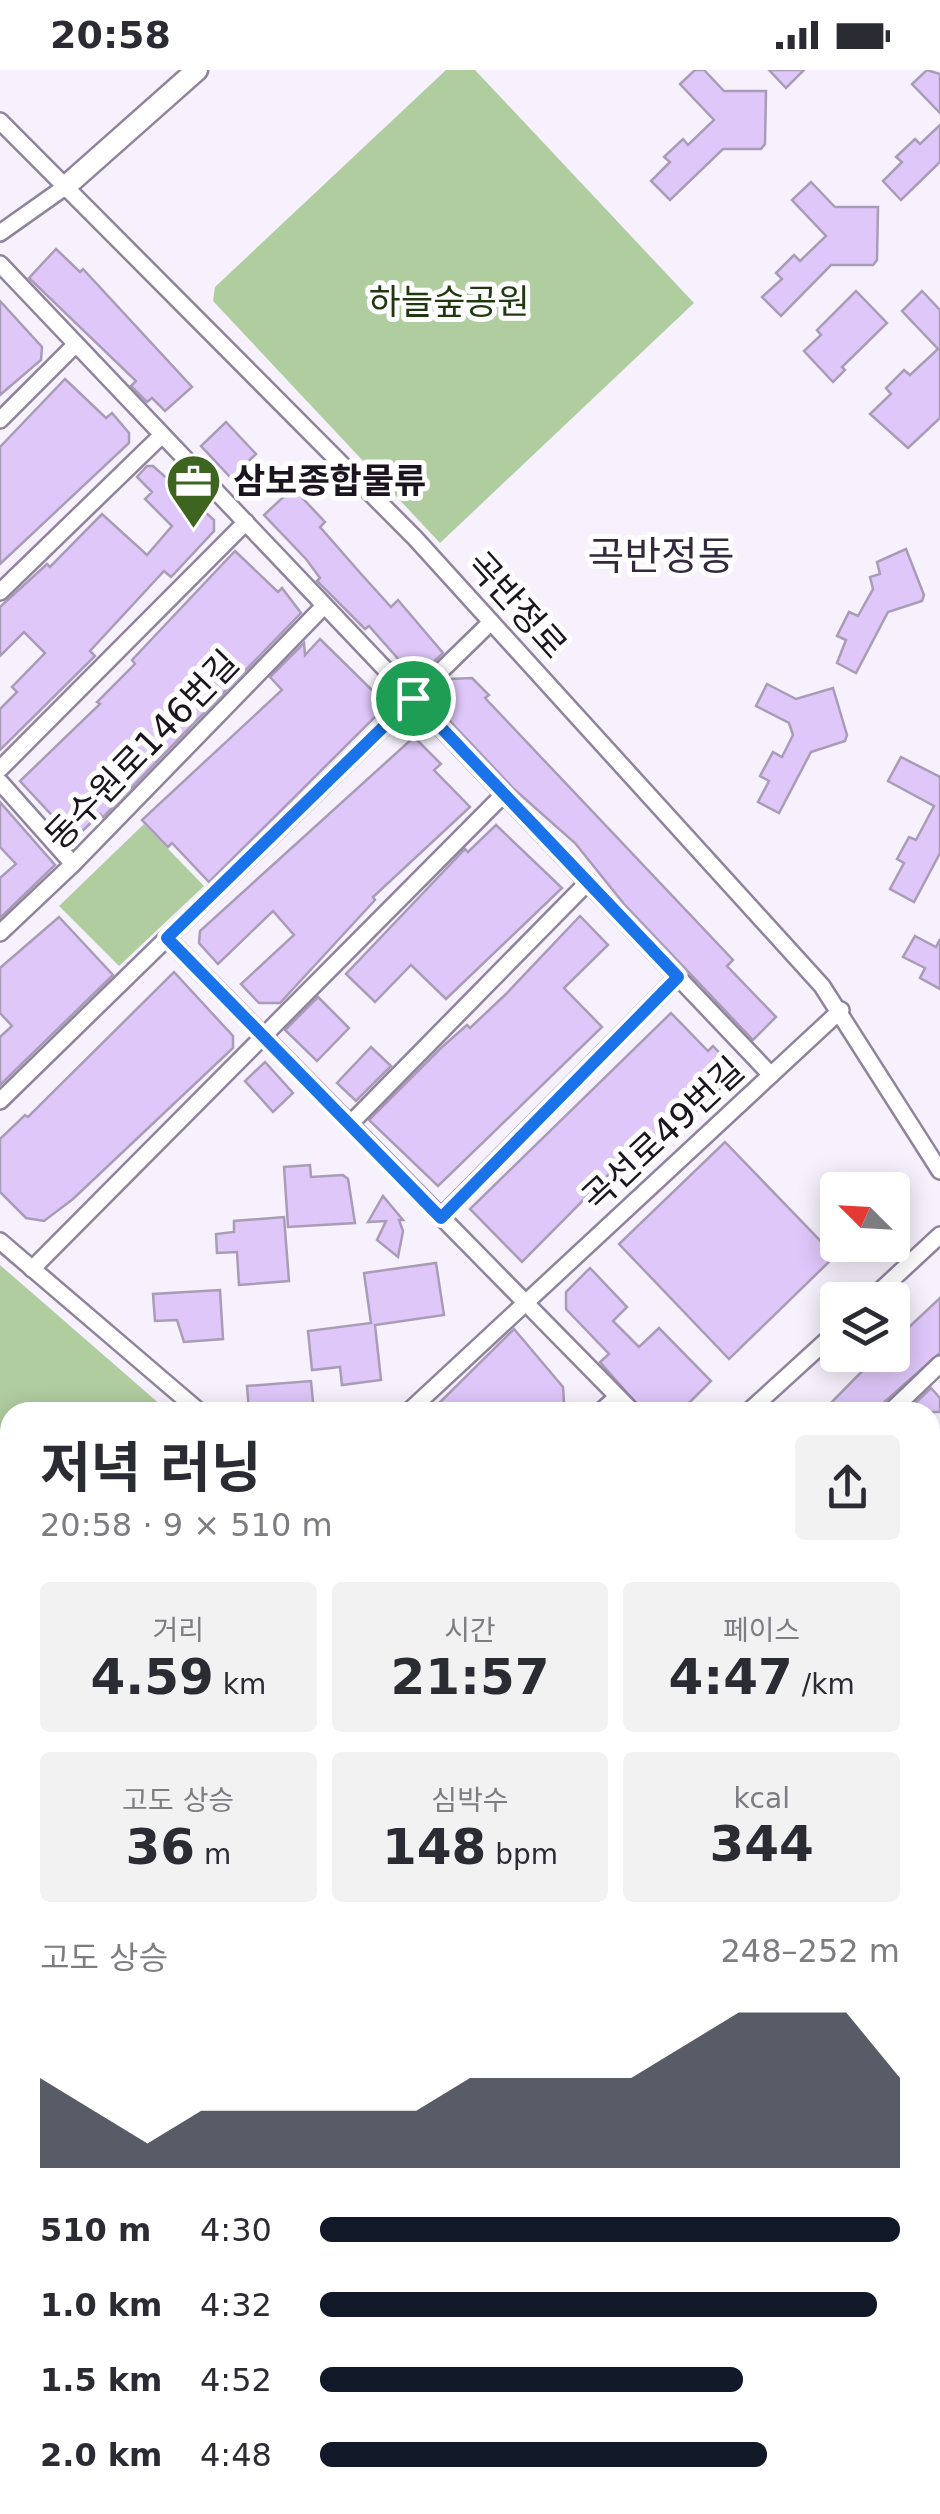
<!DOCTYPE html>
<html lang="ko">
<meta charset="utf-8">
<style>
body{margin:0;font-family:"DejaVu Sans","Noto Sans KR",sans-serif;background:#f2f2f3;color:#2b2b33;height:100vh;display:flex;flex-direction:column;font-size:38px;white-space:nowrap}
*{box-sizing:border-box;margin:0}
p{font-size:32px;color:#7c7c81}
.icon{flex:none;width:55px;height:55px;fill:none;stroke:currentColor;stroke-width:2;stroke-linecap:round;stroke-linejoin:round}
.map{position:relative;flex:1;overflow:hidden}
.sheet{position:absolute;left:0px;top:1332px;width:940px;height:1112px;display:flex;flex-direction:column;background:#fff;border-radius:30px 30px 0 0;box-shadow:0 5px 25px #0003}
.sheet>*{flex:none}
.needle{width:65px;rotate:294deg}
.fabs{position:absolute;left:820px;top:1102px;display:grid;gap:20px}
.fabs a{display:grid;place-items:center;width:90px;height:90px;border-radius:10px;background:#fff;box-shadow:0 5px 25px #0003;font-size:50px}
.pin{position:absolute;display:grid;place-items:center;width:85px;height:85px;color:#fff;margin:-42px;border:5px solid #fff;border-radius:50%;box-shadow:0 2px 10px #0007}
.round{display:grid;place-items:center;flex:none;width:105px;height:105px;border-radius:10px;background:#f2f2f3}
.head{display:flex;align-items:center;justify-content:space-between;height:170px;padding:0 40px}
h1{font-size:55px;font-weight:700;line-height:75px}
.figures{display:grid;grid-template-columns:repeat(3,1fr);gap:15px;height:170px;padding:10px 40px}
.figures div{display:grid;align-content:center;border-radius:10px;background:#f2f2f3;text-align:center}
.figures b{font-size:50px;font-weight:700}
.figures small{font-size:28px;font-weight:400}
.figures p{font-size:28px}
.chart{height:280px;padding:20px 40px}
.chart p{display:flex;justify-content:space-between}
.chart svg{width:100%;height:180px;margin-top:10px;fill:#111827;opacity:.7}
ul{padding:0 40px;list-style:none;font-size:32px}
li{display:grid;grid-template-columns:160px 120px 1fr;align-items:center;height:75px}
li i{height:25px;border-radius:12px;background:#111827}
.status{display:flex;justify-content:space-between;align-items:center;height:70px;padding:0 50px;background:#fff;direction:ltr}
.status svg{height:28px;fill:currentColor}
.map>svg:first-child{display:block}
.green{fill:#b0cda0}
.lines{fill:none;stroke-linecap:round;stroke-linejoin:round}
.stream{stroke:#6bb7db;stroke-width:6}
.building{fill:#dfc7fa;stroke:#a99cb7;stroke-width:2.5}
.minor-casing{stroke:#90839d;stroke-width:20}
.tertiary-casing{stroke:#90839d;stroke-width:25}
.secondary-casing{stroke:#90839d;stroke-width:28}
.minor{stroke:#fff;stroke-width:15}
.tertiary{stroke:#fff;stroke-width:20}
.secondary{stroke:#fff;stroke-width:22}
.route-casing{stroke:#fff;stroke-width:20}
.route{stroke:#1a73e8;stroke-width:12}
.labels{text-anchor:middle;dominant-baseline:central;stroke-width:10;stroke-linejoin:round;paint-order:stroke}
.park-label{font-size:35px;fill:#1f380f;stroke:#fff}
.poi-label{font-size:35px;font-weight:bold;fill:#1a151f;stroke:#fff;text-anchor:start}
.street-label{font-size:35px;fill:#1a151f;stroke:#fff}
.quarter-label{font-size:40px;fill:#33283e;stroke:#fff}
</style>
<div class="status"><b>20:58</b><svg viewBox="0 0 49 12"><path d="M0 12V9h3v3zM5 12V6h3v6zM10 12V3h3v9zM15 12V0h3v12zM26 1h20v11H26zM47 4h2v5h-2z"/></svg></div>
<div class="map">
<svg width="940" height="2444" viewBox="0 0 940 2444">
<rect width="100%" height="100%" fill="#f6f1fc"/>
<g class="green">
<path d="M446 0H475L694 233 440 473 213 231 215 217Z"/>
<path d="M144 754 204 816 119 896 59 836Z"/>
<path d="M0 1195 169 1342H10V1413L0 1402Z"/>
</g>
<g class="lines">
<path class="stream" d="M377 2435 384 2444"/>
</g>
<g class="building">
<path d="M695 0H704L724 21H766L765 74 761 79H723L670 130 651 111 670 92 664 87 683 69 688 75 714 50 680 14Z"/>
<path d="M769 0H804L786 18Z"/>
<path d="M927 0 940 4V43L912 14Z"/>
<path d="M940 55V92L901 130 883 111 902 92 896 87 915 69 920 74Z"/>
<path d="M811 112 835 137H878L877 190 873 195H831L781 246 762 227 782 209 776 203 794 185 800 191 826 166 792 130Z"/>
<path d="M56 179 80 202 83 199 192 317 165 341 152 328 147 332 131 316 136 311 29 208Z"/>
<path d="M856 221 887 253 842 297 845 300 833 312 804 281 821 265 817 260Z"/>
<path d="M922 221 940 240V348L908 378 870 344 891 324 886 318 904 300 910 305 938 279 902 241Z"/>
<path d="M0 231 42 277 41 290 0 325Z"/>
<path d="M65 309 106 348 112 343 129 363V373L0 494V377Z"/>
<path d="M226 352 256 384 231 408 201 376Z"/>
<path d="M147 396H153L214 450V461L171 507 164 501 90 581 95 586 0 680V639L17 622 12 617 45 583 24 562 0 586V537L47 494 50 497 102 444 147 485 172 456 145 429 152 422 137 407Z"/>
<path d="M293 418 325 452 320 457 362 505 391 537 398 530 443 583 416 609 369 556 365 559 317 511 320 508 306 489 264 445Z"/>
<path d="M906 479 924 525 922 531 888 542 856 603 837 593 846 570 837 566 849 542 858 546 873 519 870 507 880 504 877 492Z"/>
<path d="M235 481 278 522 282 518 301 543 103 747 100 744 74 769 20 711 100 634 97 632 135 594 132 590Z"/>
<path d="M320 569 380 628V642L209 812 172 773 168 777 142 750 282 620 270 607 304 573 305 585Z"/>
<path d="M472 608 489 625 485 628 733 890 727 896 776 947 753 970 624 834 575 773 514 719 432 632 431 626 449 609Z"/>
<path d="M767 614 796 629 833 618 847 665 845 671 811 682 779 743 758 732 769 711 760 706 773 682 782 687 793 665 789 653 756 636Z"/>
<path d="M414 667 441 694 434 700 470 737 373 827 375 830 280 933H259L241 914 294 865 273 841 218 894 199 873 200 861Z"/>
<path d="M901 687 940 707V783L914 832 890 819 904 793 897 789 909 767 916 770 934 736 888 711Z"/>
<path d="M0 732 55 795 0 848V808L16 794 0 777Z"/>
<path d="M496 755 562 818 446 929 411 895 375 932 346 904 465 779 468 782Z"/>
<path d="M580 846 608 875 564 918 602 957 438 1116 369 1050 442 977 467 955 470 958 506 924Z"/>
<path d="M59 847 113 905 0 1015V967L12 956 0 943V898Z"/>
<path d="M915 866 936 877 940 869V919L920 908 925 898 903 887Z"/>
<path d="M174 902 233 966V978L73 1129 44 1151 26 1148 0 1122V1069L25 1045 28 1047Z"/>
<path d="M318 927 349 958 317 991 285 960Z"/>
<path d="M671 943 708 981 713 976 732 996 727 1012 631 1103 621 1092 522 1192 470 1139Z"/>
<path d="M371 977 391 996 356 1031 337 1013Z"/>
<path d="M265 992 293 1023 273 1042 245 1011Z"/>
<path d="M725 1072 835 1186 729 1289 619 1174Z"/>
<path d="M310 1095 311 1107 343 1105 348 1109 355 1153 288 1157 284 1097Z"/>
<path d="M383 1126 403 1150H399L403 1161 398 1187 377 1170 386 1151 368 1152Z"/>
<path d="M284 1147 289 1211 239 1215 237 1182 217 1183 216 1164 234 1162V1151Z"/>
<path d="M436 1193 444 1245 375 1255 381 1310 342 1315 340 1297 312 1300 308 1261 371 1253 364 1203Z"/>
<path d="M590 1198 627 1237 613 1251 639 1277 659 1258 711 1311 680 1342H644L600 1292 609 1284 566 1239V1222Z"/>
<path d="M220 1220 223 1269 184 1272 177 1250 155 1251 153 1224Z"/>
<path d="M940 1228V1283L882 1334 879 1342H822L878 1285H892V1273Z"/>
<path d="M514 1259 563 1317 564 1332 553 1342H430Z"/>
<path d="M311 1311 314 1342 249 1341 247 1316Z"/>
<path d="M931 1318 940 1328V1342H906Z"/>
</g>
<g class="lines">
<defs>
<g id="minor">
<path d="M0 51 415 468 822 916 940 1101"/>
<path d="M0 163 65 117"/>
<path d="M0 194 771 1005"/>
<path d="M0 350 76 274"/>
<path d="M0 522 162 365"/>
<path d="M0 699 246 452"/>
<path d="M0 712 73 794"/>
<path d="M0 863 73 794 324 536"/>
<path d="M167 868 633 1342"/>
<path d="M0 1031 491 552"/>
<path d="M350 1054 588 812"/>
<path d="M441 1147 678 907"/>
<path d="M0 1171 200 1342"/>
<path d="M32 1199 504 724"/>
<path d="M870 1230 940 1165"/>
<path d="M408 1342 841 940"/>
<path d="M600 1342 617 1327"/>
<path d="M748 1342 838 1260"/>
<path d="M890 1342 940 1294"/>
<path d="M930 1474 940 1465"/>
<path d="M930 1646 940 1637"/>
<path d="M930 1680 940 1692"/>
<path d="M930 1814 940 1804"/>
</g>
<g id="tertiary">
<path d="M65 117 197 0"/>
<path d="M0 2054 10 2045"/>
</g>
<g id="secondary">
<path d="M0 1493 10 1503"/>
<path d="M853 2435 858 2444"/>
</g>
</defs>
<use href="#minor" class="minor-casing"/>
<use href="#tertiary" class="tertiary-casing"/>
<use href="#secondary" class="secondary-casing"/>
<use href="#minor" class="minor"/>
<use href="#tertiary" class="tertiary"/>
<use href="#secondary" class="secondary"/>
</g>
<g class="lines">
<defs>
<path id="route" d="M413 628 678 907 441 1148 167 868Z"/>
</defs>
<use href="#route" class="route-casing"/>
<use href="#route" class="route"/>
</g>
<defs>
<symbol id="office-pin" viewBox="-11 -11 22 30"><path d="M0 17L-7.5 6A9.5 9.5 0 1 1 7.5 6Z" fill="#3e651f" stroke="#fff"/><path d="M-6-3h4V-5.5h4V-3h4V5H-6ZM-1-4.5V-3h2v-1.5ZM-6 0V1H6V0Z" fill="#fff"/></symbol>
</defs>
<g fill-rule="evenodd">
<use href="#office-pin" x="162" y="380" width="63" height="86"/>
</g>
<g class="labels">
<g class="park-label">
<text x="449" y="232">하늘숲공원</text>
</g>
<g class="poi-label">
<text x="233" y="411">삼보종합물류</text>
</g>
<g class="street-label">
<text transform="translate(517 535) rotate(48)">곡반정로</text>
<text transform="translate(142 680) rotate(-46)">동수원로146번길</text>
<text transform="translate(663 1064) rotate(-43)">곡선로49번길</text>
</g>
<g class="quarter-label">
<text x="661" y="486">곡반정동</text>
</g>
</g>
</svg>
<div class="fabs">
<a><svg class="needle" viewBox="-14 -14 28 28"><path d="M0-13l5 13h-10z" fill="#e53935"/><path d="M0 13l5-13h-10z" fill="#7c7c81"/></svg></a>
<a><svg class="icon" aria-label="layers" viewBox="0 0 24 24"><path d="M12 4l9 5-9 5-9-5zM3 14l9 5 9-5"/></svg></a>
</div>
<div class="pin" style="left:413px;top:628px;background:#1e9e55"><svg class="icon" aria-label="arrive" viewBox="0 0 24 24"><path d="M6 21V4h12l-3 4 3 4H6"/></svg></div>
<section class="sheet">
<div class="head"><div><h1>저녁 러닝</h1><p>20:58 · 9 × 510 m</p></div><a class="round"><svg class="icon" aria-label="share" viewBox="0 0 24 24"><path d="M12 15V3M7 8l5-5 5 5M5 13v7h14v-7"/></svg></a></div>
<div class="figures">
<div><p>거리</p><b>4.59<small> km</small></b></div>
<div><p>시간</p><b>21:57</b></div>
<div><p>페이스</p><b>4:47<small> /km</small></b></div>
</div>
<div class="figures">
<div><p>고도 상승</p><b>36<small> m</small></b></div>
<div><p>심박수</p><b>148<small> bpm</small></b></div>
<div><p>kcal</p><b>344</b></div>
</div>
<div class="chart"><p><span>고도 상승</span>248–252 m</p>
<svg viewBox="0 0 160 44" preserveAspectRatio="none"><path d="M0 44V22L10 30L20 38L30 30L40 30L50 30L60 30L70 30L80 22L90 22L100 22L110 22L120 14L130 6L140 6L150 6L160 22V44z"/></svg>
</div>
<ul>
<li><b>510 m</b>4:30<i style="width:100%"></i></li>
<li><b>1.0 km</b>4:32<i style="width:96%"></i></li>
<li><b>1.5 km</b>4:52<i style="width:73%"></i></li>
<li><b>2.0 km</b>4:48<i style="width:77%"></i></li>
</ul>
</section>
</div>
